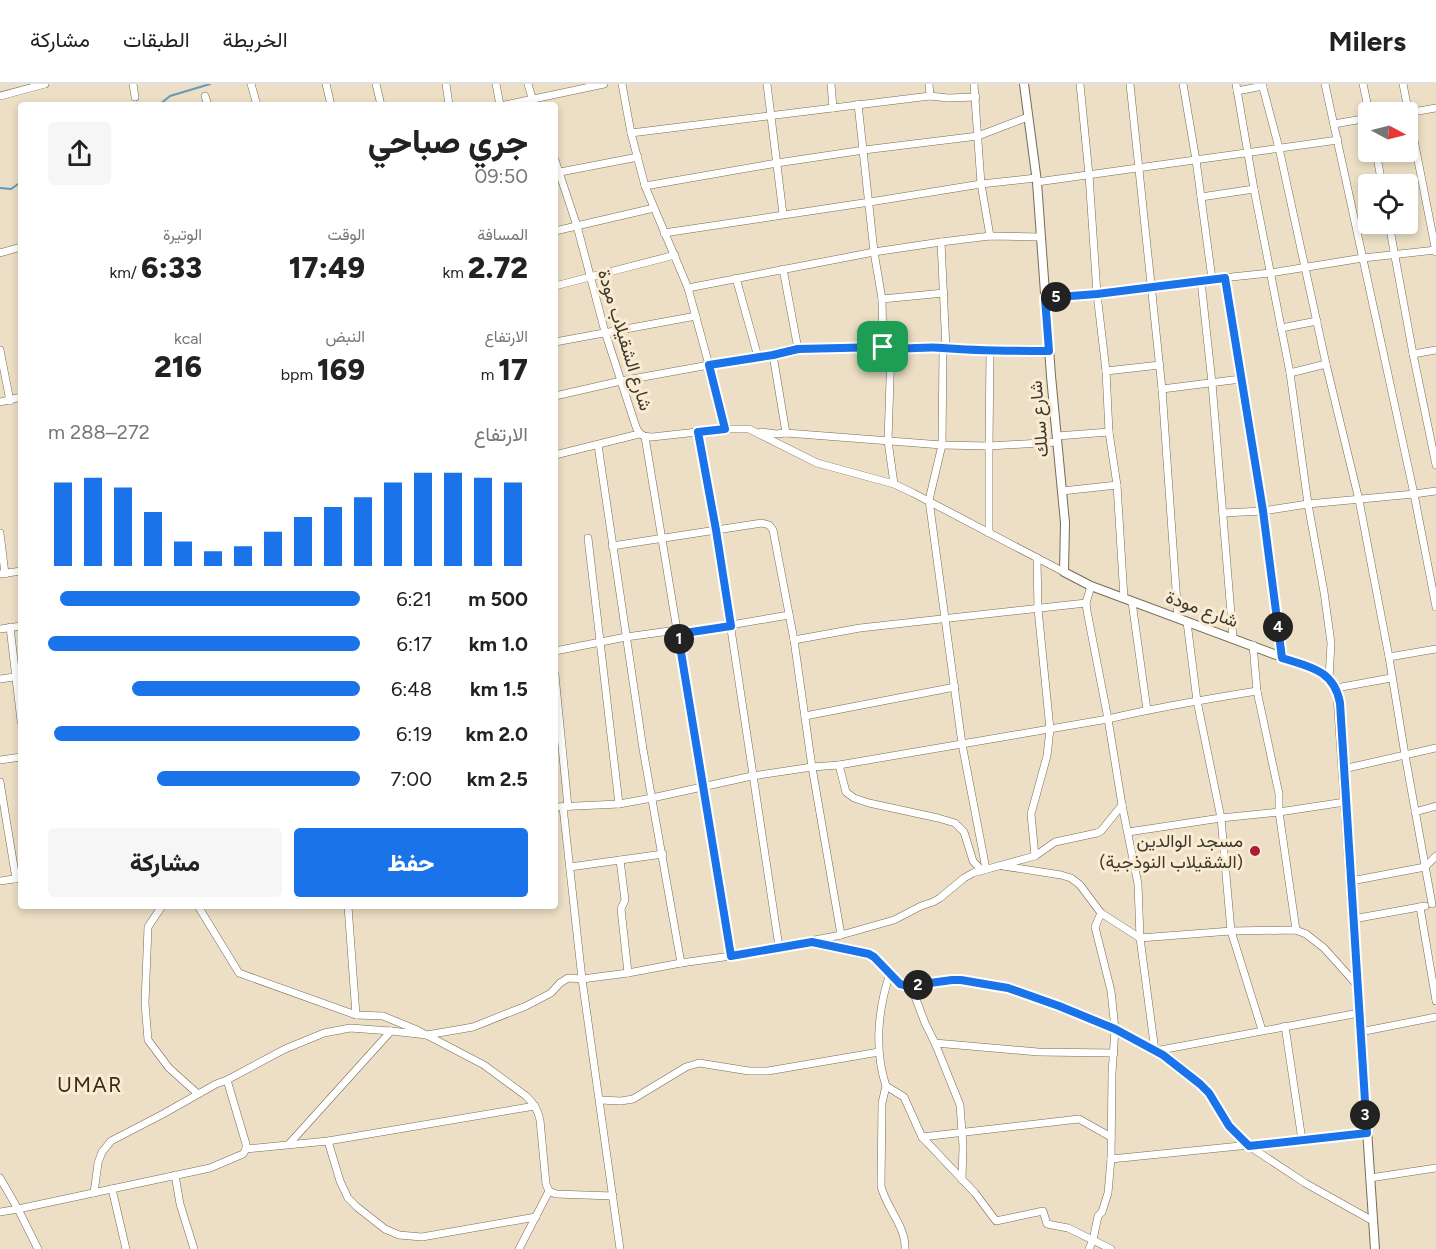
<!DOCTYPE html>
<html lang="ar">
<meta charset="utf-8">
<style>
body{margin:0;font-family:Figtree,Vazirmatn,sans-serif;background:#f6f6f6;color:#222;direction:rtl;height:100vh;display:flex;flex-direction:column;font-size:22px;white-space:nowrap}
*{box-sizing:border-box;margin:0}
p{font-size:20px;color:#767676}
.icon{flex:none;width:33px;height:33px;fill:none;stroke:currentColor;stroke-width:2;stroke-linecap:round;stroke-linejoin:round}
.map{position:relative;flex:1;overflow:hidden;direction:ltr}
.drawer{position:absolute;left:18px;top:18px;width:540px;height:807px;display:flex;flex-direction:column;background:#fff;border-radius:6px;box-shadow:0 3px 9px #0003;direction:rtl}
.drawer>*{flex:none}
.needle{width:39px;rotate:97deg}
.buttons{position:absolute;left:1358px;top:18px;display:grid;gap:12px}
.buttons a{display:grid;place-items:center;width:60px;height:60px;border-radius:6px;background:#fff;box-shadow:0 3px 9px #0003;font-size:30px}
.pin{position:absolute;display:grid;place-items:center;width:51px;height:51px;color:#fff;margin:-26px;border-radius:12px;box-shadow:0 3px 9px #0006}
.km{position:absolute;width:30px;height:30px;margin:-15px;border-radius:50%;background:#222;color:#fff;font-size:16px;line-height:30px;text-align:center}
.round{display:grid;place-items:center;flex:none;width:63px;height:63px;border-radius:6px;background:#f6f6f6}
.overview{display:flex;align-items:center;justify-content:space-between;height:102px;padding:0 30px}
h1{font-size:33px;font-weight:800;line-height:45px}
.figures{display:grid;grid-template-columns:repeat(3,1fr);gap:9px;height:102px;padding:6px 30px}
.figures div{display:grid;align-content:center}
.figures b{font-size:30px;font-weight:800}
.figures small{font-size:16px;font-weight:400}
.figures p{font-size:16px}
.chart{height:168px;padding:12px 30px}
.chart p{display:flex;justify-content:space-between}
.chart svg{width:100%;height:108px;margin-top:6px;stroke:#1a73e8;stroke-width:6}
.action{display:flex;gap:12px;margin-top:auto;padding:12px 30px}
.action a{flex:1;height:69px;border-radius:6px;background:#1a73e8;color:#fff;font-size:24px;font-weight:800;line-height:69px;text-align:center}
.action a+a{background:#f6f6f6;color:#222}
ul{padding:0 30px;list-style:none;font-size:20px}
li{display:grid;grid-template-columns:96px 72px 1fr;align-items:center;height:45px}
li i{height:15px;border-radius:8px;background:#1a73e8}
header{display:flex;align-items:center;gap:36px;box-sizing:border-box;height:84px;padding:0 30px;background:#fff;border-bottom:2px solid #e0e0e0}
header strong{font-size:28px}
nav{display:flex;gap:33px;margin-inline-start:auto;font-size:21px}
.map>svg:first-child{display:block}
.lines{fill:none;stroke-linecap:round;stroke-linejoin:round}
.stream{stroke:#5e9cbe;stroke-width:2}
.minor-casing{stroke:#776b54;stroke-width:8}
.tertiary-casing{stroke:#776b54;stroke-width:10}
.minor{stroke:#fff;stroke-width:7}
.tertiary{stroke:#fff;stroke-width:8}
.route-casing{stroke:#fff;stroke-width:12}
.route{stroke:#1a73e8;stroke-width:8}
.poi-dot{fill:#af1b36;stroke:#f9ecd2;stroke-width:2}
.labels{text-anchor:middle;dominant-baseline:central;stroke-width:6;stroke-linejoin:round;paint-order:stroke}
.street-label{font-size:18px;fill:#3d382e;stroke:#f9ecd2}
.poi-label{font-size:18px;fill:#3d382e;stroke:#f9ecd2;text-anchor:end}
.quarter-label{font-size:21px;letter-spacing:1.5px;fill:#382d18;stroke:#f9ecd2}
</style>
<header>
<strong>Milers</strong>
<nav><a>الخريطة</a><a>الطبقات</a><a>مشاركة</a></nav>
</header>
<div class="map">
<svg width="1436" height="1165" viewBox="0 0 1436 1165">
<rect width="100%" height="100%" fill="#ecdfc5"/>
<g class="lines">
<g class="stream">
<path d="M159 21 170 12 210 0"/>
<path d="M0 104 11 105 21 98"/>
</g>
<defs>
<g id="minor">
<path d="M133 0 135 13"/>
<path d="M251 0 257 21"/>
<path d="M326 0 331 21"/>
<path d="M376 0 381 21"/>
<path d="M446 0 449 21"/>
<path d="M496 0 500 21"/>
<path d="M528 0 534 21"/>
<path d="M622 0 631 49 645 102 688 204 709 281 725 345"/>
<path d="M767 0 783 130"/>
<path d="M831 0 833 24"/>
<path d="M929 0 930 12"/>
<path d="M974 0 981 100 990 152"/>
<path d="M1080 0 1089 91 1097 210 1106 287 1109 348 1117 401 1124 514"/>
<path d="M1130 0 1162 305 1178 534"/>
<path d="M1183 0 1196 76 1212 195"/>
<path d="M1236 0 1254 105 1290 289 1308 420 1324 508 1331 559 1329 594"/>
<path d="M1262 0 1279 64 1326 280 1359 416 1389 573 1405 671 1432 820"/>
<path d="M1325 0 1414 410 1436 523"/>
<path d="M1363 0 1369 28"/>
<path d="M1403 0 1436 168"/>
<path d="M1237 7 1263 2"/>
<path d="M0 12 45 0"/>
<path d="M205 12 208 21"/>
<path d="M858 20 874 168 882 215 883 263"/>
<path d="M505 21 604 0"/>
<path d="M1407 29 1436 24"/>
<path d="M1334 40 1368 34"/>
<path d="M631 49 930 12 948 14 976 13"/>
<path d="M1376 68 1382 100"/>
<path d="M555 76 577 142 605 248 636 343C640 351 643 353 652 353L725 345H749L817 379 894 400 913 409 1064 488"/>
<path d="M555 89 638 73"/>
<path d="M1037 98 1338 56"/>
<path d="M645 102 777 79 864 66 978 52 1028 33"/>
<path d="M1201 113 1254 105"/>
<path d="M1389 140 1413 270 1436 381"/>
<path d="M555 147 654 124"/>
<path d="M664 149 870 118 981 100 1036 94"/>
<path d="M941 158 946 265"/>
<path d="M0 169 21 163"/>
<path d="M783 185 798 265"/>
<path d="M736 194 758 273"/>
<path d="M1225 194 1263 427 1282 574"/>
<path d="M1201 197 1212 299 1233 554"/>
<path d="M555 202 675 171"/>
<path d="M688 204 874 168 941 158 990 152 1040 153"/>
<path d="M1045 214 1097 210 1212 195 1270 189 1363 174 1436 166"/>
<path d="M882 215 944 209"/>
<path d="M1281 244 1317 237"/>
<path d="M555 258 696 232"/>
<path d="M943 264 942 361 929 416 962 660 986 785"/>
<path d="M891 265 888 357 894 400"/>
<path d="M0 266 10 317"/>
<path d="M1413 270 1436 266"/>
<path d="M773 271 786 349"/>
<path d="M1106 287 1160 281"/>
<path d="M1290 289 1326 280"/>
<path d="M1162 305 1241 295"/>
<path d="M555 312 621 297 709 281 773 271 798 265 883 263C903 267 923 262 943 264 978 267 1014 267 1049 267"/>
<path d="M0 318 21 313"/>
<path d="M698 348 716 446 779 863"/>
<path d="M761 348 776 350 786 349 942 361 989 362 1057 358"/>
<path d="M1057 352 1109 348"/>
<path d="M645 353 731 872"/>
<path d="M598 361 643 665 681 879"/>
<path d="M555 371 639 350"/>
<path d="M1062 407 1117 401"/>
<path d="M1223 429 1263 427 1308 420 1414 410 1436 407"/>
<path d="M0 449 5 490"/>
<path d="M989 449V362L990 267"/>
<path d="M588 454 619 720"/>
<path d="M612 462 762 439 769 441 773 446 794 556 812 683 841 851"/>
<path d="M0 490 21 487"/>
<path d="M1091 502 1086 519 1087 527 1108 635 1122 721 1138 800 1140 854 1155 967 1359 929"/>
<path d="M1132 518 1147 626"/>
<path d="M1187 538 1197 617 1221 734 1231 847 1262 946"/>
<path d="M10 543 21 637"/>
<path d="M0 545 21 542"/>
<path d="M678 550 789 531"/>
<path d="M794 556 860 544 1086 519"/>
<path d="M1253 561 1257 607 1279 710V728L1296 846"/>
<path d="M555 567 626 553 677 546"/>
<path d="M1389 573 1436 565"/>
<path d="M555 591 568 723"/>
<path d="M0 595 21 592"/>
<path d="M1336 604 1391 594"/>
<path d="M805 632 955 603"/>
<path d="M0 676 21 673"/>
<path d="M839 681 846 708 854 714 869 719 938 734 955 739 964 748 973 777 981 786"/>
<path d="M1343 685 1436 664"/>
<path d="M0 698 16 795"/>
<path d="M555 723 619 720 652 714 752 692 812 683 839 681 1108 635C1158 623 1207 615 1257 607"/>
<path d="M563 723 582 895 620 1165"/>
<path d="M1415 728 1436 722"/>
<path d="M1128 748 1221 734 1279 728 1345 718"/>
<path d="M1035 772 1031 730 1047 672 1050 645 1038 525 1037 474"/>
<path d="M620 776 625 816 621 825 628 889"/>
<path d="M1003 782 1061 791 1071 794 1080 801 1101 829 1140 854 1231 847 1296 846 1306 850 1324 864 1358 902"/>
<path d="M570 783 663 770"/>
<path d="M0 797 21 794"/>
<path d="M1351 797 1425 783 1436 772"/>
<path d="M162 822 148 843 145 919 148 956 169 984 198 1010"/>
<path d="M198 822 239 889 356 931 383 932 417 946 484 981 526 1012C534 1019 538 1026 540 1036L546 1100 549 1107 556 1110 613 1112"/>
<path d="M348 822 356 931"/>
<path d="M1420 823 1436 917"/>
<path d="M1353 835 1425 822"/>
<path d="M815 858 869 870 874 873 900 900 908 902 953 896 996 901 1008 904 1058 923 1115 945 1163 971 1200 1000 1209 1009 1229 1043 1249 1062 1305 1099 1373 1137"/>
<path d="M890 890C878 924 874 966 886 1002L904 1013 922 1053 975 1109 996 1137 1043 1127 1047 1140 1068 1144 1111 1165"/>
<path d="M911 902 925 939 935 959 960 1021 963 1062 962 1096"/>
<path d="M1285 942 1302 1056"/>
<path d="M1360 948 1436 933"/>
<path d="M935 959 1038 968 1114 969"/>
<path d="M886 1002 882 1019 881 1102C886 1124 906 1142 905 1165"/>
<path d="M600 1016 621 1017 633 1015 686 983 699 979 749 987H768L879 968"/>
<path d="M922 1053 1079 1035 1111 1053"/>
<path d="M328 1057 340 1097 348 1114 357 1123 385 1145 399 1151 422 1153 536 1133"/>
<path d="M289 1060 391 947"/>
<path d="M246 1065 328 1057 535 1022"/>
<path d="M1111 1075 1367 1049"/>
<path d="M175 1091 180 1120 194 1165"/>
<path d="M0 1094 18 1125 38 1165"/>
<path d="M1370 1094 1436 1084"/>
<path d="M112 1105 126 1165"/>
<path d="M94 1109 98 1079 102 1068 111 1057 163 1030 216 1000 227 996 285 965 324 949 350 944 391 947 427 951 473 943 526 922 551 909 560 899 568 894 582 895 628 889 681 879 731 872 841 851 894 836 921 822 933 818 940 814 964 794 973 789 1035 772 1055 758 1097 749 1101 747 1122 721"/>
<path d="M0 1128 18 1125 210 1084 243 1070 246 1065V1060L227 996"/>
<path d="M519 1165 549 1107"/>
<path d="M1089 1165 1093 1156 1098 1132 1102 1128 1108 1109 1111 1075 1112 989 1115 945 1111 907 1095 843 1101 829"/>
</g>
<path id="tertiary" d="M1024 0 1037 98 1051 292 1065 439 1064 488 1091 502 1314 585 1329 594 1338 611 1375 1165"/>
</defs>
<use href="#minor" class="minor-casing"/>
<use href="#tertiary" class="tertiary-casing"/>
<use href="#minor" class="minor"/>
<use href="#tertiary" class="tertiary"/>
</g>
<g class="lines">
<defs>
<path id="route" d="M1225 194 1263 427 1282 574C1310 583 1334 586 1340 619L1367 1049 1249 1062 1229 1042 1209 1009 1200 1000 1163 971 1115 945 1059 922 1008 904 996 902 961 896H952L908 902 900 900 874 873 869 870 812 858 731 872 678 550 731 542 716 446 698 348 725 345 709 281 773 271 798 265 883 263C903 267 923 262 943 264 978 267 1014 267 1049 267L1045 214 1097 210Z"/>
</defs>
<use href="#route" class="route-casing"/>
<use href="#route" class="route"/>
</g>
<circle class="poi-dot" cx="1255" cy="767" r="6"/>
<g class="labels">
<g class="street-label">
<text transform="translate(625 256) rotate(73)">شارع الشقيلاب مودة</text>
<text transform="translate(1039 335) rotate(-95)">شارع سلك</text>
<text transform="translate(1202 525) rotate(20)">شارع مودة</text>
</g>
<g class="poi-label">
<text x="1243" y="757">مسجد الوالدين<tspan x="1243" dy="21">(الشقيلاب النوذجية)</tspan></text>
</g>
<g class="quarter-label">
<text x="90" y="1000">UMAR</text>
</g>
</g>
</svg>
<div class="buttons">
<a><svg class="needle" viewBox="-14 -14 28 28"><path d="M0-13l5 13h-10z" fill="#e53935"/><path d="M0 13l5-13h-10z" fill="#767676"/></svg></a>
<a><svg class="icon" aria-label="locate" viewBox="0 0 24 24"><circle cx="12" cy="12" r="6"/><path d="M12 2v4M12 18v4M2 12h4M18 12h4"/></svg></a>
</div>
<div class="pin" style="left:883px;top:263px;background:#1e9e55"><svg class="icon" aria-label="arrive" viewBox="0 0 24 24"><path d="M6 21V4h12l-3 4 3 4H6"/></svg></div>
<b class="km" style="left:679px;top:555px">1</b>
<b class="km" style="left:918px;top:901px">2</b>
<b class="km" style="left:1365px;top:1031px">3</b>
<b class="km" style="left:1278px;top:543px">4</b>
<b class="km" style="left:1056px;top:213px">5</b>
<section class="drawer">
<div class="overview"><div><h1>جري صباحي</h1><p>09:50</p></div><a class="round"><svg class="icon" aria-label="share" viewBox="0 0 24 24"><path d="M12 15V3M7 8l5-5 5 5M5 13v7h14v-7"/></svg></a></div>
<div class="figures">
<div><p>المسافة</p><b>2.72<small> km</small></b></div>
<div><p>الوقت</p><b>17:49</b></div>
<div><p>الوتيرة</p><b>6:33<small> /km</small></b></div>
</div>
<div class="figures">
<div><p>الارتفاع</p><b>17<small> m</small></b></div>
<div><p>النبض</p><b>169<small> bpm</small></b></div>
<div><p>kcal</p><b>216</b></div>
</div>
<div class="chart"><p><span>الارتفاع</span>272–288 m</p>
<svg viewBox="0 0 160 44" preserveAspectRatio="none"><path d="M5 44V10M15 44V8M25 44V12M35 44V22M45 44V34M55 44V38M65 44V36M75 44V30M85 44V24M95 44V20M105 44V16M115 44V10M125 44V6M135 44V6M145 44V8M155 44V10"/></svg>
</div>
<ul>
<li><b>500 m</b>6:21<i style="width:96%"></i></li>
<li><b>1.0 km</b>6:17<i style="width:100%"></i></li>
<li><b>1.5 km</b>6:48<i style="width:73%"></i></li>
<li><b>2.0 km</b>6:19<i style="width:98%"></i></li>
<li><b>2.5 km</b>7:00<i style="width:65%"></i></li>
</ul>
<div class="action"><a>حفظ</a><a>مشاركة</a></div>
</section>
</div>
